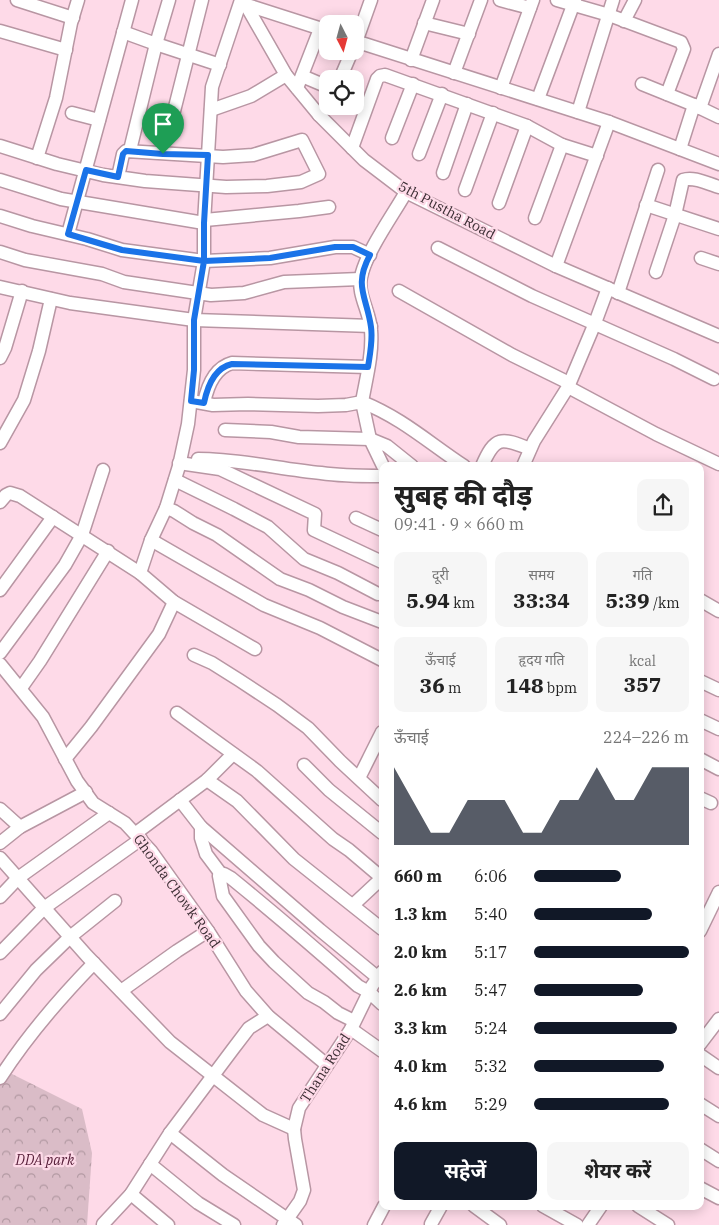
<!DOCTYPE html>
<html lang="hi">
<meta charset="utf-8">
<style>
body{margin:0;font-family:"IBM Plex Serif","Noto Sans Devanagari",serif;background:#f6f6f6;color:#222;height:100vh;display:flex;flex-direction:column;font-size:19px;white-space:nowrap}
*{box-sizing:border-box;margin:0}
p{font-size:16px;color:#767676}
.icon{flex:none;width:28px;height:28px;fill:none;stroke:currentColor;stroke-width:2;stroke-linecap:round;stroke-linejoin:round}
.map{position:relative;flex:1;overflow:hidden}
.sheet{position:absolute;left:379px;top:462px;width:325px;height:748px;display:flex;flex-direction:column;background:#fff;border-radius:10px;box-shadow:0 2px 12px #0003}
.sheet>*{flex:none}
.needle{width:32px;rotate:174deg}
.fabs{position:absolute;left:319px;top:15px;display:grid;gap:10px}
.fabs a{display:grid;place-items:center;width:45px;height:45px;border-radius:10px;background:#fff;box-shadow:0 2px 12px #0003;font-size:25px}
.pin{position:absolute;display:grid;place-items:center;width:42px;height:42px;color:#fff;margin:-51px -21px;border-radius:50% 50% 50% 0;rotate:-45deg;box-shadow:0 0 5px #0007}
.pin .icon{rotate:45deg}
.round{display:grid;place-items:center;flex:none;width:52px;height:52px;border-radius:10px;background:#f6f6f6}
.head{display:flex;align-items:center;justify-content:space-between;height:85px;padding:0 15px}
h1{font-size:28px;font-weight:700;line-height:38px}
.stats{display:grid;grid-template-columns:repeat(3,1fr);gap:8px;height:85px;padding:5px 15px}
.stats div{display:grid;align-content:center;border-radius:10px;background:#f6f6f6;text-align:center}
.stats b{font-size:21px;font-weight:700}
.stats small{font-size:14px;font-weight:400}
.stats p{font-size:14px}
.chart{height:140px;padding:10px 15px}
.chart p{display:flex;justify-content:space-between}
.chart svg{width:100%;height:90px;margin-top:5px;fill:#111827;opacity:.7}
.primary-button{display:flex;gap:10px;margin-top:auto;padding:10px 15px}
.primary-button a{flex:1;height:58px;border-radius:10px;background:#111827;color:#fff;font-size:20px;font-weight:700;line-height:58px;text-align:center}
.primary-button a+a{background:#f6f6f6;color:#222}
ul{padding:0 15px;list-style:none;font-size:16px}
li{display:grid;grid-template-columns:80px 60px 1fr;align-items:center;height:38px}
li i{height:12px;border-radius:6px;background:#111827}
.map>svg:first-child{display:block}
.park{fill:url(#park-crowns)}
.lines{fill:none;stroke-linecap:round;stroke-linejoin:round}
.minor-casing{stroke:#b896a3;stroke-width:15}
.minor{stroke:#fff;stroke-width:12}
.route-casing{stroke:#fff;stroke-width:10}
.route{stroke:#1a73e8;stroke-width:6}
.labels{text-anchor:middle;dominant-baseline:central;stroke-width:4.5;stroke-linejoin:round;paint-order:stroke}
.street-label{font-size:14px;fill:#3d2f35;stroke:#fedae8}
.park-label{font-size:14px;font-style:italic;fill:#58203a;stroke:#fedae8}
</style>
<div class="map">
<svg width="719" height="1225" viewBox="0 0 719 1225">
<defs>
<pattern id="park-crowns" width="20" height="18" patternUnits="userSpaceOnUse" patternTransform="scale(1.25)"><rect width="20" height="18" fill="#dabcc7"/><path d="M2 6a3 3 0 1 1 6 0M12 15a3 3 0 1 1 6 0" fill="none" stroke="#b299a2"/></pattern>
</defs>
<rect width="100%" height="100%" fill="#fedae8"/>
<path class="park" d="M0 1068 82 1109 92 1153 87 1225H0Z"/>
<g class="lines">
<defs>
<g id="minor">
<path d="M17 0 73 18"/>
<path d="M243 0 286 75 319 115 364 160 406 192 556 266 719 336"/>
<path d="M500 0 530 8"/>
<path d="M557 0 609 15 681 42 684 49 667 94"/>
<path d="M247 5 328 31"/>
<path d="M624 21 635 0"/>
<path d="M424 23 469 34"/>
<path d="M0 31 66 50"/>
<path d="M123 32 156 44 220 65"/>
<path d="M355 41 609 122 719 164"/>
<path d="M355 45 371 0"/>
<path d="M411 60 433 0"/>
<path d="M454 73 481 0"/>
<path d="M302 76 328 87"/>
<path d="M340 79 352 51"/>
<path d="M642 84 694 105 719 117"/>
<path d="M297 88 320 29"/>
<path d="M501 88 533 0"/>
<path d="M538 99 575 0"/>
<path d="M700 108 719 54"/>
<path d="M211 110 251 96 286 75"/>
<path d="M578 112 613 0"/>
<path d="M72 113 99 120"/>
<path d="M319 115 328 105"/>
<path d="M170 127 202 0"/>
<path d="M392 138 413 84"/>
<path d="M0 146 57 164 103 175 145 181 226 187 267 186 301 182 319 174 302 140 253 155 223 157 126 151 123 154 118 177"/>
<path d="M352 148 377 79 380 76 385 75 527 126 562 145 597 156"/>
<path d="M680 149 694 105"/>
<path d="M130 150 156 44 169 0"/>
<path d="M419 154 442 94"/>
<path d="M37 158 56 98 71 23 78 0"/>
<path d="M443 173 467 104"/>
<path d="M0 180 61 199 204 223"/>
<path d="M465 190 493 113"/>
<path d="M406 192C393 215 366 252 361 277 357 294 370 312 371 330 373 354 366 379 362 402 402 418 429 443 464 466"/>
<path d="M499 203 527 126"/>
<path d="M646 205 719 229"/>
<path d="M0 216 32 226 87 239 122 250 204 261 270 258 335 247H353L370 255"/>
<path d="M535 218 562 145"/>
<path d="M205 220 299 211 329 207"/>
<path d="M68 234 132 0"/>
<path d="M438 248 532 296 674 359 714 379"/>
<path d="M0 252 25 260 102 274 124 282 211 295 244 293 284 282 360 279"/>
<path d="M701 258 719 264"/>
<path d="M556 266 609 122"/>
<path d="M656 272 675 215 683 180C694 176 708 184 719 187"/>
<path d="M0 287 70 303 194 320 371 326"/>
<path d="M399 291 512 355 569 383"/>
<path d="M618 293 658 170"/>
<path d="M0 358 5 348 22 291"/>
<path d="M568 387 656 434 719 464"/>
<path d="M191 401 213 405 248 404 318 406 346 405 362 402 370 439 383 466"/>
<path d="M204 403C207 388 214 368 232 363L368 367"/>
<path d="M225 430 271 432 299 437 370 439 387 446 412 466"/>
<path d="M0 443 24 400 39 351 51 299"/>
<path d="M198 459C239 459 280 469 321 473 341 476 362 476 382 476"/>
<path d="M179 463 220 469 315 514 314 530 382 562"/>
<path d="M482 466C495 436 501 437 530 449"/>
<path d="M523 466 534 441 568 387 595 323 608 288"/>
<path d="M175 480 234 509 268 527 304 559 338 573 378 594"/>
<path d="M0 502 6 495 10 493 20 496 140 573 174 602 255 649"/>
<path d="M166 508 174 511 193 523 217 535 280 579 309 590 343 607 382 622"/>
<path d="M356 518 382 530"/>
<path d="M151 540 264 605 320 628 382 660"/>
<path d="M140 573 151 540 166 508 179 466 188 424 194 370V320L204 261V223L212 87 241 0"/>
<path d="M0 590 53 517"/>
<path d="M700 600 719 611"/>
<path d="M0 653 65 565 82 535 103 470"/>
<path d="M194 655 212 663 239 680 277 705 308 728 340 761 382 800"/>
<path d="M0 664 43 717 77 781 93 803 125 823 151 851 208 931 246 991 268 1016 327 1065"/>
<path d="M700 681 719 690"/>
<path d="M21 688 40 661 108 551"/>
<path d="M177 713 257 771 333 839 349 850 382 878 353 905"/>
<path d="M700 720 719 729"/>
<path d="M65 759 91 727 159 634 174 602"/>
<path d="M700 759 719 769"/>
<path d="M304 765 329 790 382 833"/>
<path d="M359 778 382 732"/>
<path d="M207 780 237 801 294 859 382 929"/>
<path d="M700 798 711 803"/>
<path d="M180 800 201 827V838L206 854 221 874"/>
<path d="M0 809 20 827"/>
<path d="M201 827 320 930 382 981"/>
<path d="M136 833 207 780 233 754"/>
<path d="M0 843 20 827 86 792"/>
<path d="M0 858 87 956 170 1042 263 1115 294 1129"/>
<path d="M0 897 18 878 109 813"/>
<path d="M700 931 719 892"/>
<path d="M0 953 44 908 141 839"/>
<path d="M121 991 177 951 208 931"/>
<path d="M0 1014 36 970 70 937 115 901"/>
<path d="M354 1021 338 1013 324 1002 308 993 274 962 259 946 223 896 219 876 224 874 231 878C274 913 316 949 358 986L369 992 382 1004"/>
<path d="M351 1029 382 1051"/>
<path d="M700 1044 719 1019"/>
<path d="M700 1055 719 1068"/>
<path d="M0 1078C27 1036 59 999 94 963"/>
<path d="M700 1104 719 1116"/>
<path d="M170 1133 223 1175 296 1225"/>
<path d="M700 1149 719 1161"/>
<path d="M150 1164 198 1203 234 1225"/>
<path d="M700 1188 719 1198"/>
<path d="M131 1194 168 1225"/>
<path d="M474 1206 500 1225"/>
<path d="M543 1206 577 1225"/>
<path d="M638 1206 668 1225"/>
<path d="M103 1224 131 1194 170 1133 233 1049 249 1028 268 1016"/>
<path d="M431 1224 441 1206"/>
<path d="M283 1225 300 1201 304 1190 295 1139 294 1129 299 1108 351 1029 372 986 382 972"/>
<path d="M374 1225 384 1206"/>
<path d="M588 1225 601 1206"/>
</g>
</defs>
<use href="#minor" class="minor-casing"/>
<use href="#minor" class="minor"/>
</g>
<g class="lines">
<defs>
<path id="route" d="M163 154 208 155 204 223V261L194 320V370L191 401 204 403C207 388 214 368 232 364L368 367C370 354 373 340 371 327 367 297 353 286 370 255L353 247H335L270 258 204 261 122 250 68 234 86 170 118 177 123 154 126 151 163 154"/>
</defs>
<use href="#route" class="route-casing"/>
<use href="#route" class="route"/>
</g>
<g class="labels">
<g class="street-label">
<text transform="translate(447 210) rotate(28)">5th Pustha Road</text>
<text transform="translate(177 891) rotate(54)">Ghonda Chowk Road</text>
<text transform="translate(325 1068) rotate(-57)">Thana Road</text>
</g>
<g class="park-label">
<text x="45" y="1160">DDA park</text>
</g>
</g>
</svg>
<div class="fabs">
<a><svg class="needle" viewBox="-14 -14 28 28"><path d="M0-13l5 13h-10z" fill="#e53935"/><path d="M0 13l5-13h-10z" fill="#767676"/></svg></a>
<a><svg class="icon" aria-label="locate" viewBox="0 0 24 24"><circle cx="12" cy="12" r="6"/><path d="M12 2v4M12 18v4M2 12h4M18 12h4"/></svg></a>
</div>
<div class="pin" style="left:163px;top:154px;background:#1e9e55"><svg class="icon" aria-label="arrive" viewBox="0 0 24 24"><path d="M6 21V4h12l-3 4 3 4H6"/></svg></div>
<section class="sheet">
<div class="head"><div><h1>सुबह की दौड़</h1><p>09:41 · 9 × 660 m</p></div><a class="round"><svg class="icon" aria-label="share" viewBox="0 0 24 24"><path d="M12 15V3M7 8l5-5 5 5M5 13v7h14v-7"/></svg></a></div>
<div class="stats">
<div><p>दूरी</p><b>5.94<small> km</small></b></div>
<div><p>समय</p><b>33:34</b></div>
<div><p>गति</p><b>5:39<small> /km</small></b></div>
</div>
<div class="stats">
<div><p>ऊँचाई</p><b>36<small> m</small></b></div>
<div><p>हृदय गति</p><b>148<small> bpm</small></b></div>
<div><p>kcal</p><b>357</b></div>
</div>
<div class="chart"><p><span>ऊँचाई</span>224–226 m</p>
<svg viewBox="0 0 160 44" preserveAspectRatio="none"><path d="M0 44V6L10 22L20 38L30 38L40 22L50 22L60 22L70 38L80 38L90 22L100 22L110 6L120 22L130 22L140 6L150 6L160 6V44z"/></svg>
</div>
<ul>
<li><b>660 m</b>6:06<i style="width:56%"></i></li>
<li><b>1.3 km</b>5:40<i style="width:76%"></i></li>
<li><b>2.0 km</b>5:17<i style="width:100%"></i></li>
<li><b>2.6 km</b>5:47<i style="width:70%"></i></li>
<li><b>3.3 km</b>5:24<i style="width:92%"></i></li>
<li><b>4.0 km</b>5:32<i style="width:84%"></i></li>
<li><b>4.6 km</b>5:29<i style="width:87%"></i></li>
</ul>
<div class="primary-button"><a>सहेजें</a><a>शेयर करें</a></div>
</section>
</div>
